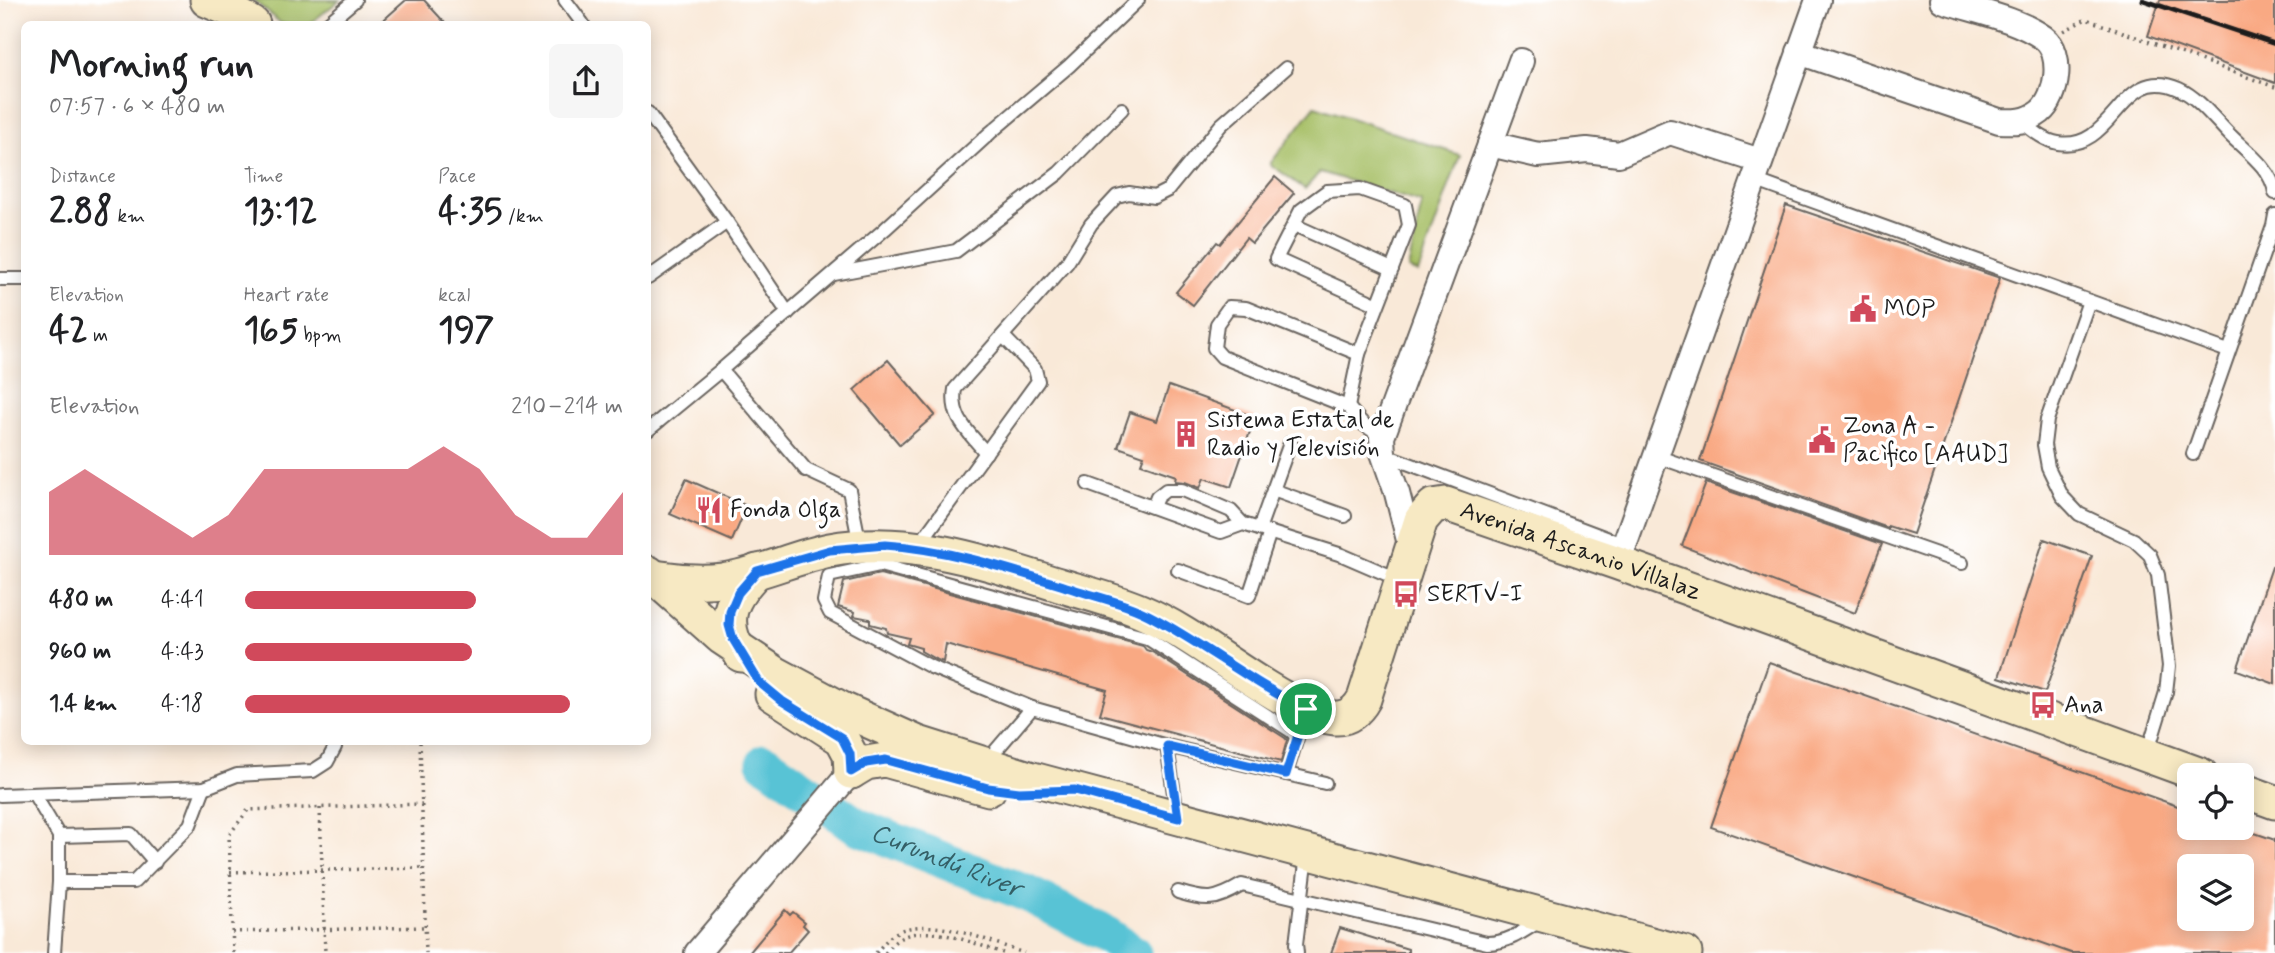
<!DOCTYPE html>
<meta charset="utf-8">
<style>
body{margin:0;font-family:Mynerve,sans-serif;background:#f6f6f6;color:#202124;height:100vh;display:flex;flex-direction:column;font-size:26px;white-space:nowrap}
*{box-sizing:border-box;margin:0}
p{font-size:23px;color:#757577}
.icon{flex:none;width:38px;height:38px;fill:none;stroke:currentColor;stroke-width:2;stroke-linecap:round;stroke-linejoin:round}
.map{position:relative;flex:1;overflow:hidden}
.side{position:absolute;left:21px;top:21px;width:630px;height:724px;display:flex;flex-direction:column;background:#fff;border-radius:10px;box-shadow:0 4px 18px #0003}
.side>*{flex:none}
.controls{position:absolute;left:2177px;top:763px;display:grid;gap:14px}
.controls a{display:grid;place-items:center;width:77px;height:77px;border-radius:10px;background:#fff;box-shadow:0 4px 18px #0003;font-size:35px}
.pin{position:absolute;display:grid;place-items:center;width:60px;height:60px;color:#fff;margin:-30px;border:4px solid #fff;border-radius:50%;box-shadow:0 2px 7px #0007}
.round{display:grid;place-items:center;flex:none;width:74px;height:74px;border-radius:10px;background:#f6f6f6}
.summary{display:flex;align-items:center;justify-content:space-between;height:119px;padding:0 28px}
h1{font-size:38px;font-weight:700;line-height:52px}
.metrics{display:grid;grid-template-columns:repeat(3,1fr);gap:10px;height:119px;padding:7px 28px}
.metrics div{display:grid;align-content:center}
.metrics b{font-size:35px;font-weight:700}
.metrics small{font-size:19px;font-weight:400}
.metrics p{font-size:19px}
.chart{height:196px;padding:14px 28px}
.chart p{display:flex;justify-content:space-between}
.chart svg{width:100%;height:126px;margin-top:7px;fill:#d1495b;opacity:.7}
ul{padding:0 28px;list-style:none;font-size:23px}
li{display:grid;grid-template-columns:112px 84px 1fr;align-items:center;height:52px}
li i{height:18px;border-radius:9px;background:#d1495b}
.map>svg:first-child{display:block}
.green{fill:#a5be64;stroke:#606d40;stroke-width:2}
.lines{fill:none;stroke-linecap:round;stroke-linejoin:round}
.river{stroke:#59c3d5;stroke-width:37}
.building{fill:#f9a983;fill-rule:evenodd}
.service-casing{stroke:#69645e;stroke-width:16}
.minor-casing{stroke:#69645e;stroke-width:28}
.secondary-casing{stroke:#69645e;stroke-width:37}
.path{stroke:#69645e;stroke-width:3.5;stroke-dasharray:2 5;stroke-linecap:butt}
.service{stroke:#fff;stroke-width:12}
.minor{stroke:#fff;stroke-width:24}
.secondary{stroke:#f7e9c3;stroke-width:33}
.rail{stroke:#1c1c1c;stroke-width:5}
.route-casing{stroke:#fff;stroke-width:14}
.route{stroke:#1a73e8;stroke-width:9}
.labels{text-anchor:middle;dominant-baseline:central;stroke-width:7;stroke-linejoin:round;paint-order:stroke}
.poi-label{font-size:24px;fill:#1c1c1c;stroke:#fff;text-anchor:start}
.street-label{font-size:24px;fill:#1c1c1c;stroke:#fff}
.water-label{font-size:26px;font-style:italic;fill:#345f66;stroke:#fff}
</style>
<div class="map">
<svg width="2275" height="953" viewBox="0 0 2275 953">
<rect width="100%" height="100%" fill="#fff"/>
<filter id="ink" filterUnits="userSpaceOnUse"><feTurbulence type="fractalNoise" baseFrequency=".0143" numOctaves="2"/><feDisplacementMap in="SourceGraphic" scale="14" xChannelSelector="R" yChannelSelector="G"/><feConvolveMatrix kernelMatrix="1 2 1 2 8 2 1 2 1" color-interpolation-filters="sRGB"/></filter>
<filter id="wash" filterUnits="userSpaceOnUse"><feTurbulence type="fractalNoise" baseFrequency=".00686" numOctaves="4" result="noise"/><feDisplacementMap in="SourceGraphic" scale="28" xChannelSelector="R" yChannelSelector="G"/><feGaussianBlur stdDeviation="1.57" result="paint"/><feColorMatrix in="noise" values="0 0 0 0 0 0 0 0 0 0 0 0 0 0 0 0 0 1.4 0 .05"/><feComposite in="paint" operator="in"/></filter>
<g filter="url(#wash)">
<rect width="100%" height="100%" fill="#f9e9d8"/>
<g class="green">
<path d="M253 0H340L309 24H282Z"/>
<path d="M1315 106 1460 155 1418 273 1408 269 1422 203 1320 172 1305 189 1270 164Z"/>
</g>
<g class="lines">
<path class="river" id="s1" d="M765 762 857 826 1028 894 1107 935 1133 953"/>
</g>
<g id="blocks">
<g class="building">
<path d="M406 0H424L446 24H379Z"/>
<path d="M2160 0H2275V83L2148 36Z"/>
<path d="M1275 177 1294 193 1252 243 1246 238 1193 305 1176 292 1217 242 1220 244Z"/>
<path d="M1786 205 2000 278 1913 534 1888 526V528L1700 461Z"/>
<path d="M888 360 935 415 900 445 854 390Z"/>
<path d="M1169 386 1255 417 1231 487 1204 478 1200 488 1185 482 1175 481 1176 476 1141 464 1144 456 1118 447 1130 412 1157 421Z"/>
<path d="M686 479 747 506 732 541 670 514Z"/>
<path d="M1706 483 1882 544 1855 613 1682 546Z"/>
<path d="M2044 539 2092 556 2045 692 1999 677Z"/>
<path d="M2272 567 2275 568V684L2237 670Z"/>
<path d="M880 574 1143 646 1146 650 1152 652 1285 738 1287 740 1281 762 1100 714 1107 690 946 644 943 662 935 659 921 651V648L907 644 909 638 887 633 886 628 870 624V619L854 616 855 612 838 607 844 582Z"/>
<path d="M1769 662 2189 810V828H2240L2275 840V953H2071L1711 827ZM2189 866H2242V919H2189Z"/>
<path d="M785 910 790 915 793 912 805 922 803 925 808 930 788 953H749Z"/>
<path d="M1340 928 1408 949V953H1331Z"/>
</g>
</g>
</g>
<g filter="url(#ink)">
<use href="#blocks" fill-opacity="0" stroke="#69645e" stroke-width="2"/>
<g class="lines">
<defs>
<g id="service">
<path d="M565 0 583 24"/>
<path d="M327 24 355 0"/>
<path d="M648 113 727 222 788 313"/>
<path d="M2022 122C2032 130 2045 141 2058 143 2116 152 2120 62 2179 89 2199 98 2215 120 2230 135 2246 151 2272 169 2275 193"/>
<path d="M1754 180 2228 351"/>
<path d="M1294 225 1392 269"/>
<path d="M834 274 956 251 1059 173 1122 109"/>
<path d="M648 278 727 222"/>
<path d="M0 279H24"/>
<path d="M2089 301 2047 420 2044 445 2048 467 2062 496 2079 514 2134 540 2150 555 2158 575 2169 666 2166 692 2147 754"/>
<path d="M1359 354 1246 308 1229 307 1217 324 1214 348 1222 357 1348 407 1363 424 1382 437"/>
<path d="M721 370 806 470 849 490 860 545"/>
<path d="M1348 407 1359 354 1409 225 1405 205 1360 189 1327 191 1301 210 1276 259 1378 305"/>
<path d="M648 430 721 370 885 229 990 133 1069 66 1138 0"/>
<path d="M986 453C969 432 950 418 955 389L1067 263 1091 224 1117 196 1129 193 1154 197 1168 190 1221 125 1286 68"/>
<path d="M1383 454 1625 545"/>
<path d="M2193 454 2273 226 2275 215"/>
<path d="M1656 456 1962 563"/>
<path d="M1088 484 1221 532 1243 524 1342 555 1400 580"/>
<path d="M1273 490 1345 516"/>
<path d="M1153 507 1157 497 1166 490H1182L1231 511 1243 524"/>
<path d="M1259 529 1290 443"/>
<path d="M918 546 1038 381 1035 369 1003 336"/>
<path d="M1178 570 1249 596 1270 532"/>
<path d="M1032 708 931 667 830 613 824 601 829 576 880 565 1147 638 1291 731 1297 737"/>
<path d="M1167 746 1325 783"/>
<path d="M986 762 1032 708 1167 746 1177 814"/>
<path d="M1286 774 1306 709"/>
<path d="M34 794 59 836V882L54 953"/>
<path d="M0 795 204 788 237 775 313 771 327 762 335 747V742"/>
<path d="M59 836 131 834 155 862"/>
<path d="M59 882H134L190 825 204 788"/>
<path d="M1178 892C1207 901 1215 901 1242 885L1487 943C1508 943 1524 931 1541 920"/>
<path d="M1297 953 1296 944 1307 855"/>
</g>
<g id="minor">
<path d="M1799 52 1999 121C2015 122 2027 122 2040 112 2058 97 2064 53 2044 38 2016 18 1975 11 1942 0"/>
<path d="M1490 144 1538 155 1587 150 1619 154 1670 132 1760 161"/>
<path d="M1411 548 1397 493 1383 453 1382 437 1521 61"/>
<path d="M1618 563 1818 0"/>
<path d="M697 953 851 772"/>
</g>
<g id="secondary">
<path d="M207 0 228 9 253 24"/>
<path d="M649 573 721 637 775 673 842 709 918 743 1029 778 1685 953"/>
<path id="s2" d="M654 577C676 580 699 583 722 580 759 575 794 557 830 550 908 535 985 562 1059 585 1086 593 1114 600 1140 611 1195 634 1241 677 1295 704 1307 710 1321 717 1335 718 1348 719 1358 710 1364 699L1421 520 1433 506 1446 504 1618 563 2201 775"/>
<path d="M741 655C719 620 731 598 757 571"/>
<path d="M772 694 842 739 850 754 851 772"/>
<path d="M851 772 866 763 885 760 989 789"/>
<path d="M2242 790 2275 802"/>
</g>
</defs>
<use href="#service" class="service-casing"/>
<use href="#minor" class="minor-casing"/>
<use href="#secondary" class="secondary-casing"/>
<g class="path">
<path d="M2064 31 2086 19 2275 87"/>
<path d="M420 742 426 953"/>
<path d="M320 808 325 953"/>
<path d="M230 872 424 868"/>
<path d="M232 932 425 927"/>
<path d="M233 953 229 835 248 810 422 804"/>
<path d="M876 953C884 943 892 932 905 929 941 919 990 942 1024 953"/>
<path d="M885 953C889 949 892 944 896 941 924 920 974 944 1003 953"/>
</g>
<use href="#service" class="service"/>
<use href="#minor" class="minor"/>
<use href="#secondary" class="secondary"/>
<path class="rail" d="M2143 0 2275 44"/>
</g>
</g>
<g class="lines" filter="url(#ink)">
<defs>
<path id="route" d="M885 545C950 549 1012 570 1073 589 1100 598 1129 604 1154 618 1206 646 1252 683 1306 709L1286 774 1167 746 1178 818 1075 790 1019 792 988 788 886 760 866 763 851 772 850 754 842 738 782 701 759 682 733 639 729 625 730 612 738 593 757 571 830 550Z"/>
</defs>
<use href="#route" class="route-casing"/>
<use href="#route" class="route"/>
</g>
<defs>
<symbol id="civic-bare" viewBox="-9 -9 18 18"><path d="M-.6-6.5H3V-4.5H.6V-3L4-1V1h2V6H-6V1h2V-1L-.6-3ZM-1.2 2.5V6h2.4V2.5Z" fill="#d1495b" stroke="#fff" stroke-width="2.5" paint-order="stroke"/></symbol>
<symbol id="building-bare" viewBox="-9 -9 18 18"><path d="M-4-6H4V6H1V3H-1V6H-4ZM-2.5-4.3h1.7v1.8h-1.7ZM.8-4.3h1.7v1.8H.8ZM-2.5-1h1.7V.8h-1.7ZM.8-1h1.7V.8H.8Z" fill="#d1495b" stroke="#fff" stroke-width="2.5" paint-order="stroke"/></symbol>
<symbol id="restaurant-bare" viewBox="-9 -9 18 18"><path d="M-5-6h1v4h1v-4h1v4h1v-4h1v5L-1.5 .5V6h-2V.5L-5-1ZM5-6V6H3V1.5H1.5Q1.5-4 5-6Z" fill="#d1495b" stroke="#fff" stroke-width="2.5" paint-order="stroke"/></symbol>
<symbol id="bus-bare" viewBox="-9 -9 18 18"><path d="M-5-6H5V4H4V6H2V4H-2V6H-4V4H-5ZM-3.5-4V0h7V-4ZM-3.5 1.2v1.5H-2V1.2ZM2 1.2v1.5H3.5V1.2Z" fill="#d1495b" stroke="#fff" stroke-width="2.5" paint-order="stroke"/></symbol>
</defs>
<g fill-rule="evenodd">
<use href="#civic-bare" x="1844" y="290" width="38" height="38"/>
<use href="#building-bare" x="1167" y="415" width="38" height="38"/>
<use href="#civic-bare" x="1803" y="421" width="38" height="38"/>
<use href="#restaurant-bare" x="690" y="491" width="38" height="38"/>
<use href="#bus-bare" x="1387" y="575" width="38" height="38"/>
<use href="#bus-bare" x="2024" y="686" width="38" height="38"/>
</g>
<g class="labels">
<g class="poi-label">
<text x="1884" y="309">MOP</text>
<text x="1207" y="420">Sistema Estatal de<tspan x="1207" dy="28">Radio y Televisión</tspan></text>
<text x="1843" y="426">Zona A -<tspan x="1843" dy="28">Pacìfico [AAUD]</tspan></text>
<text x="730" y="510">Fonda Olga</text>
<text x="1427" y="594">SERTV-I</text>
<text x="2064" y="705">Ana</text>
</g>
<g class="street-label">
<text stroke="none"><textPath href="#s2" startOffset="1122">Avenida Ascanio Villalaz</textPath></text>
</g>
<g class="water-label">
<text stroke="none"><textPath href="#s1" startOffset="208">Curundú River</textPath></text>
</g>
</g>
</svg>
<div class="controls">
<a><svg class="icon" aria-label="locate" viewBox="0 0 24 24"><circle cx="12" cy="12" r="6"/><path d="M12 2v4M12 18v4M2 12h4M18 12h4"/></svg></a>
<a><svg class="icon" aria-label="layers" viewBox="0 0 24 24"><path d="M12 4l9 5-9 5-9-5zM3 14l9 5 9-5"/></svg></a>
</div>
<div class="pin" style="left:1306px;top:709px;background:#1e9e55"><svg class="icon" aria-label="arrive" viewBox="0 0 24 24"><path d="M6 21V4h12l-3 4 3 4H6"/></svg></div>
<section class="side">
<div class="summary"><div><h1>Morning run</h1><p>07:57 · 6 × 480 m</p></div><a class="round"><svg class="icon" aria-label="share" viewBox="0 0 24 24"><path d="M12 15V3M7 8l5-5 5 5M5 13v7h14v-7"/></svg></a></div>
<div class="metrics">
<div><p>Distance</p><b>2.88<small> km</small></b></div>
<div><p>Time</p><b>13:12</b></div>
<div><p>Pace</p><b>4:35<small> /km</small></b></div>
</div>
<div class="metrics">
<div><p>Elevation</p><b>42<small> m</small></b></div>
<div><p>Heart rate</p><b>165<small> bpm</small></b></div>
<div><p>kcal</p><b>197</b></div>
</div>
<div class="chart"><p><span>Elevation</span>210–214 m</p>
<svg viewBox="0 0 160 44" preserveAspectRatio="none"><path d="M0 44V22L10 14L20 22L30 30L40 38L50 30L60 14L70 14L80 14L90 14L100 14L110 6L120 14L130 30L140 38L150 38L160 22V44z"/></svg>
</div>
<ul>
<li><b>480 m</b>4:41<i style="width:61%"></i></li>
<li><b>960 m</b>4:43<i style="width:60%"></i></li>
<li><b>1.4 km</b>4:18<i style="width:86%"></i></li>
</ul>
</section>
</div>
